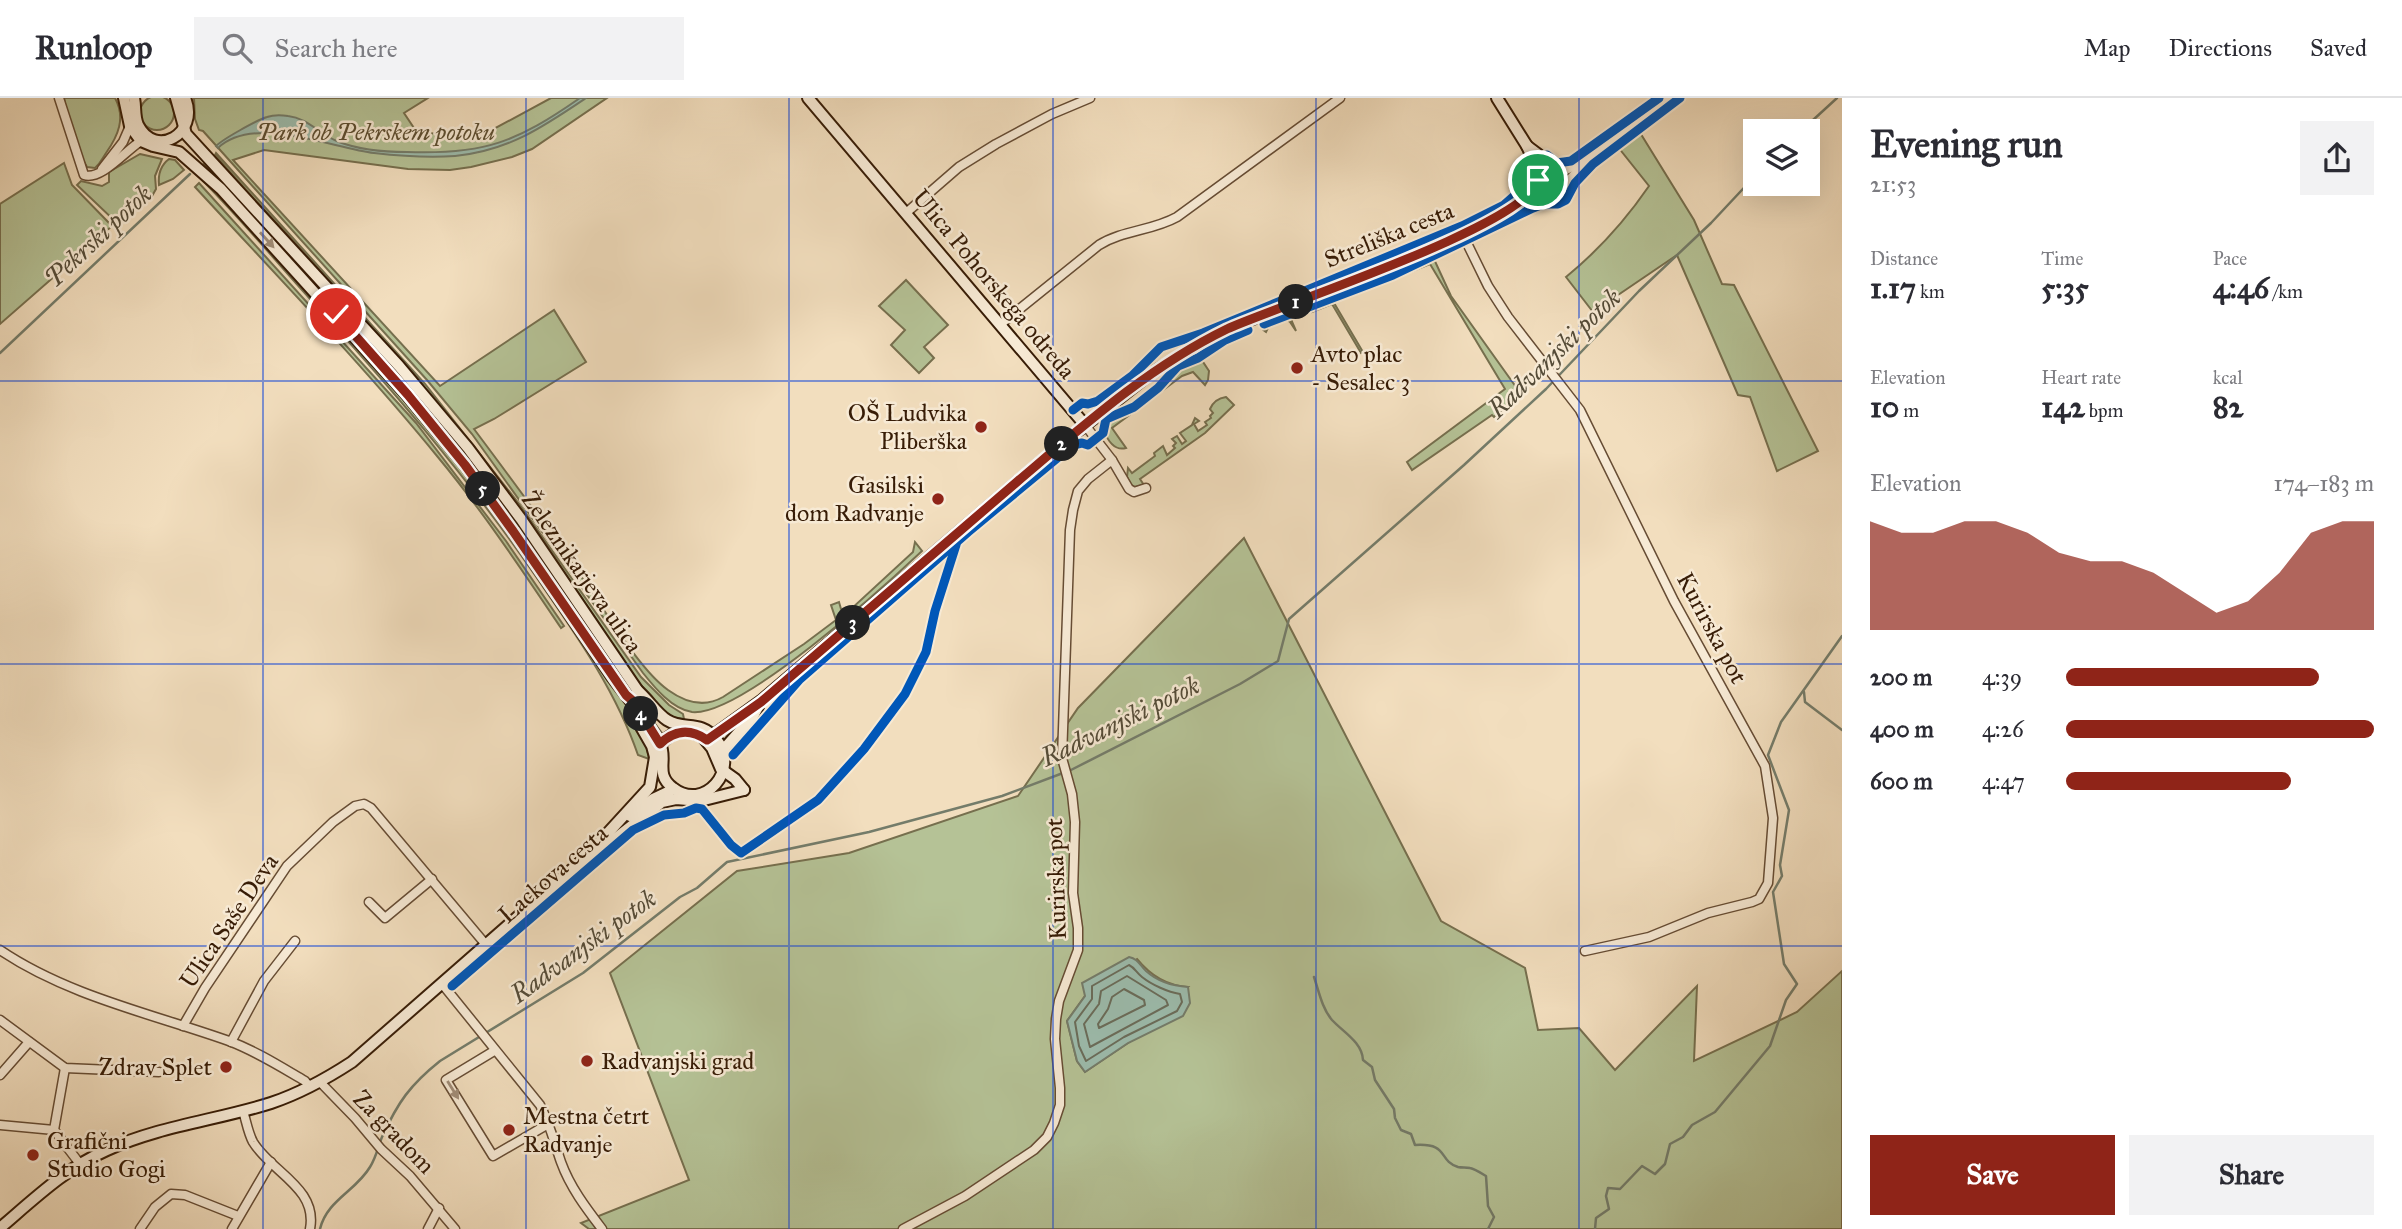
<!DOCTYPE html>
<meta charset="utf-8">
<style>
body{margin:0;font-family:"IM FELL Great Primer",serif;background:#f2f2f3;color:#2b2b33;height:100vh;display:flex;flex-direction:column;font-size:26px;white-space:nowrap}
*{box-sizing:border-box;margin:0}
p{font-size:23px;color:#7c7c81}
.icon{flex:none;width:38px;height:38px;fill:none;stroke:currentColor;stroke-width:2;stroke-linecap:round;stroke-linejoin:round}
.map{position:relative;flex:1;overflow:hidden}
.panel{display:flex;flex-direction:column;background:#fff;width:560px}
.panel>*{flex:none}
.controls{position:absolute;left:1743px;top:21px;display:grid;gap:14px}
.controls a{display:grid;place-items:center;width:77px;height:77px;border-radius:0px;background:#fff;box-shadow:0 7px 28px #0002;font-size:35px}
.pin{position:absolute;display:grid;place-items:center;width:60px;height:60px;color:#fff;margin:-30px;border:4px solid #fff;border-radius:50%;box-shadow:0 2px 7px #0007}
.km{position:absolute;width:35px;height:35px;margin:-18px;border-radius:50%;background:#222;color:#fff;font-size:19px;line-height:35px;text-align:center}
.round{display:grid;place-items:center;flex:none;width:74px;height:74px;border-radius:0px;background:#f2f2f3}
.overview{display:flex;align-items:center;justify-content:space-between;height:119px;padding:0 28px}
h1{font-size:38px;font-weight:700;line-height:52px}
.figures{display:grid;grid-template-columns:repeat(3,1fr);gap:10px;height:119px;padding:7px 28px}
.figures div{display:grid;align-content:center}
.figures b{font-size:30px;font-weight:700}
.figures small{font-size:19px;font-weight:400}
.figures p{font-size:19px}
.chart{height:196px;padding:14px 28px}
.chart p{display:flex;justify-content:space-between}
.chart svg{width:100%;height:126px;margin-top:7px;fill:#8f2418;opacity:.7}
.primary-button{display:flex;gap:14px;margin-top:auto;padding:14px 28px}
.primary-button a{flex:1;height:80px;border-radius:0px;background:#8f2418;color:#fff;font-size:28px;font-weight:700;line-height:80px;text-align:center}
.primary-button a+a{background:#f2f2f3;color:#2b2b33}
ul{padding:0 28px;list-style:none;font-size:23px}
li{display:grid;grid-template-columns:112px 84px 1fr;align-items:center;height:52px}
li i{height:18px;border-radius:9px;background:#8f2418}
header{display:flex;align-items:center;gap:42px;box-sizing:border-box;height:98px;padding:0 35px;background:#fff;border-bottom:2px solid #e1e1e2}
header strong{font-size:33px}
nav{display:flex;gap:38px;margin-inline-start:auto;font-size:24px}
.search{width:490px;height:63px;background:#f2f2f3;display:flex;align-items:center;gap:18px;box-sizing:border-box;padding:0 24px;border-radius:0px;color:#7c7c81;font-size:26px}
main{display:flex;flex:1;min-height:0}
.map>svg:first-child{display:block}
.green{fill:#b5c296;stroke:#766f4e;stroke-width:2;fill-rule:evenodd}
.water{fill:#9cbcad;stroke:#747c6a;stroke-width:2}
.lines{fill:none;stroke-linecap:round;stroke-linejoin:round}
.shore{stroke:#6a6c5a;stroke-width:2}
.stream{stroke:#747c6a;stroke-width:2.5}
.street-casing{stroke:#664c34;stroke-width:11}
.secondary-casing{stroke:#371c06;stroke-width:14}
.street{stroke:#f7ead5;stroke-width:8}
.secondary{stroke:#f7ead5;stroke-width:10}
.cycleway-casing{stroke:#f7ead5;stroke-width:13}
.cycleway{stroke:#0057b8;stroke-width:9}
.oneway{fill:#a18d78}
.route-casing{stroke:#fff;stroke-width:14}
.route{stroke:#8f2418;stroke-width:9}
.grid{fill:none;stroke:#1d4ed8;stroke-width:2;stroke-opacity:0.55}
.poi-dot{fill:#8f2418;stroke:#f7ead5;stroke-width:2.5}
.labels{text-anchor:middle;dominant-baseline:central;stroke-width:5;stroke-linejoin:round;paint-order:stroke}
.park-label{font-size:24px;font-style:italic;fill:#5d4e31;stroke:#f7ead5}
.street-label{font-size:24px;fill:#371c06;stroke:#f7ead5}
.poi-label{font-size:24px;fill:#371c06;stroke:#f7ead5;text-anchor:start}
.water-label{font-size:26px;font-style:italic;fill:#554c38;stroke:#f7ead5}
</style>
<header>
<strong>Runloop</strong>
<div class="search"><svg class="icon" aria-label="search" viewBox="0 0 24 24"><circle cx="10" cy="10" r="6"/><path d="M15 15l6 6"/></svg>Search here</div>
<nav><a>Map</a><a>Directions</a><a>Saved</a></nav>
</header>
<main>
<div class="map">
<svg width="1842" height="1131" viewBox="0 0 1842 1131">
<rect width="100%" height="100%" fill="#f2debe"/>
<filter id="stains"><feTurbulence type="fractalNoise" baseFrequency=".00286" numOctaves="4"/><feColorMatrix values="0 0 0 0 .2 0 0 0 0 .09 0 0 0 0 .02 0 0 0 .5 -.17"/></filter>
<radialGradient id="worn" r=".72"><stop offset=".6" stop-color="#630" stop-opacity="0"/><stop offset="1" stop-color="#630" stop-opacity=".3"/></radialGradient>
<g class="green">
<circle cx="157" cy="15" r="17"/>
<path d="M64 0H115C126 20 118 38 106 55 102 61 101 65 95 70L87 69C75 49 68 23 64 0Z"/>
<path d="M194 0H428L404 15 418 36 490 33 551 0H607L532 51 512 59 471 69 450 72 408 71 264 52 233 62 440 288 554 212 586 264 494 321 474 331C513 383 551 434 587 487 608 517 640 572 668 592 686 605 704 610 723 599L804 546 836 522 831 507 839 504 841 511 849 513 913 454 915 444 922 453C885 488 740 619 692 614 672 611 655 590 643 575L472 336 427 282 203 33 199 32 195 21Z"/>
<path d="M1639 33 1694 122 1722 186 1734 187 1818 353 1777 373 1750 299 1738 297 1677 157 1593 214 1566 179C1599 152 1625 123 1649 88L1618 49Z"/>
<path d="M216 55 425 286 520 407 641 579 669 607 683 616 684 621 669 619 645 594C578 503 517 407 447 318 376 226 291 144 215 57Z"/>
<path d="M140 56 162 61 155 78 156 91 152 98 119 127 77 87 81 83 102 88 109 84V74Z"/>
<path d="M169 61 175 62 184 72 173 81 159 87C158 77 161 67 169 61Z"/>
<path d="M207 64C308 175 411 284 502 404 559 478 605 561 662 635V638H659L529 446 429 316 204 66Z"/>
<path d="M64 65 72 87 112 128 0 226V106Z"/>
<path d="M195 75 219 95C295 180 374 262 445 350 493 410 536 473 579 536 601 570 643 621 649 661L638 657C616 593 577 538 539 483 468 379 387 285 302 192 267 153 233 112 195 75Z"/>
<path d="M199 85 416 325 506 443 564 528 561 530C522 472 482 412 437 358 361 265 277 178 195 89Z"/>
<path d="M1433 159 1451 198 1521 296 1494 319 1492 317 1412 372 1407 364 1505 291 1430 166 1363 193V191L1405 174Z"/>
<path d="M906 182 948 227 924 249 934 260 919 275 891 247 905 232 879 208Z"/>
<path d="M1329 204 1334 205 1363 254 1361 255 1332 206 1312 214 1310 211 1290 219 1296 233 1290 224 1285 221 1270 226 1266 234 1262 231 1263 229Z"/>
<path d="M1195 262 1203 264 1209 273 1208 282 1205 287 1193 274 1182 278 1112 330 1126 350C1115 353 1108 343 1104 333L1108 321 1141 306 1179 270Z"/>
<path d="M1226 299 1234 307 1205 335 1140 381 1144 387 1135 389 1131 387 1127 379 1128 370 1132 375 1155 358 1154 355 1163 348 1167 357 1175 350 1173 348 1176 345 1172 341 1177 338 1182 346 1186 343 1180 335 1192 327 1195 320 1199 323 1194 326 1198 333 1207 327 1205 324 1211 320 1210 318 1213 315 1210 311C1213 304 1219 300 1226 299Z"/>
<path d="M1244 440 1441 823 1525 870 1538 932 1579 930 1615 972 1697 888 1694 963 1797 914 1842 873V1131H589L581 1125 689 1082 610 875 737 773 849 755 1018 698 1078 610ZM1137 861C1150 877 1167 888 1188 889L1128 945 1085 974 1077 963 1067 923 1085 898Z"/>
</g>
<g class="water">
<path d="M580 0H586C543 29 508 53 455 58 429 60 400 58 374 55 332 50 254 16 218 50L216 48C223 41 257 22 267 19 273 17 281 17 288 18 308 20 320 37 339 44 360 52 385 54 407 54 484 57 517 44 580 0Z"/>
<path d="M1129 859C1138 861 1139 866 1146 873 1157 883 1173 888 1188 889L1190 905 1183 918 1128 945 1085 974 1077 963 1067 923 1085 898 1082 885Z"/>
</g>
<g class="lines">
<g class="shore">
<path d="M1129 867C1135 870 1136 874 1142 879 1152 887 1168 894 1180 896L1182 904 1177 913 1124 939 1086 963 1079 948 1075 924 1092 901V888Z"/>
<path d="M1127 878 1166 902 1168 907 1090 949 1084 926 1099 906 1101 893Z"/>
<path d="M1124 891 1144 902 1145 907 1099 930 1098 926 1108 911 1112 899Z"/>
</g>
<g class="stream">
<path d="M1801 33 1837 0"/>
<path d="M0 255 190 76"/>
<path d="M1804 594 1805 604 1842 632"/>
<path d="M1069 673 1240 586 1278 563 1289 521 1464 367 1546 291 1639 193 1711 125 1755 78"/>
<path d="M1314 879C1319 894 1322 910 1332 922 1343 934 1362 944 1363 962L1372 969 1375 982 1394 1011 1395 1020 1401 1032 1411 1036 1415 1047C1450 1045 1437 1062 1458 1069 1462 1070 1466 1069 1470 1070 1475 1071 1481 1075 1486 1078L1488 1108 1494 1119 1488 1131"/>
<path d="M320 1131C327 1102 356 1093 370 1069 376 1060 378 1049 382 1039 398 1004 410 987 440 963L583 875 680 799 697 790 727 764 869 734 1002 698 1063 675"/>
<path d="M1595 1131 1596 1120 1609 1111 1606 1098 1608 1090 1620 1091 1642 1068 1655 1076 1665 1066 1670 1046 1683 1039 1692 1027 1715 1014 1770 948 1786 902 1797 886 1784 866 1773 794 1782 778 1780 767 1789 712 1768 657 1781 624 1842 538"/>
</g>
<defs>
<g id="street">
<path d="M59 0 84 77C101 83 126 52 141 43"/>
<path d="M102 71 123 44 130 28"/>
<path d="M906 115 959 69 996 46 1052 16 1090 0"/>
<path d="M1463 137 1488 188 1508 219 1580 312 1674 503 1765 668 1773 720 1768 785 1759 801 1752 804 1708 815 1649 839 1585 853"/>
<path d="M1001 226 1099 147C1123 132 1152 133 1177 119L1340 0"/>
<path d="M1085 327 1112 362 1129 391 1134 394 1146 390"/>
<path d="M702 711 731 747 741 755 818 702 864 651 905 596 926 554 935 513 956 447 955 437"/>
<path d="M369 804 385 820 432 781"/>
<path d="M0 852C68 898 153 916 229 943 256 953 281 969 305 983L310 989"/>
<path d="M443 887 540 1007C550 1026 554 1044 561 1064 570 1089 586 1110 602 1131"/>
<path d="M0 922 65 970 159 974"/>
<path d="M183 928 205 890 287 768 333 724 355 708 364 706 371 710 487 848"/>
<path d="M231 944 264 883 295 843"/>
<path d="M494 953 446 982 493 1058 550 1025"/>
<path d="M0 977 29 944"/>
<path d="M320 984 355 1020 381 1051 410 1078 455 1131"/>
<path d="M243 1013C246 1022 248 1035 253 1044 271 1074 318 1090 310 1131"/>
<path d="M0 1027 54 1032 80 1066"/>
<path d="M54 1032 65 970"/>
<path d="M140 1131 155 1109 171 1096 185 1097 238 1118"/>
<path d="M232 1131 271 1064"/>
<path d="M428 1131 439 1110"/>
<path d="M903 1131 965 1098 1034 1052 1047 1039 1054 1025 1060 1007V990L1055 941 1056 921 1059 903 1078 852V830L1073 795 1075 724 1072 696 1062 660 1070 432 1073 412 1078 393 1088 381 1112 362"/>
</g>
<g id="secondary">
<path d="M124 0 130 28 141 43 153 48 179 54 221 91 407 297 465 367 513 433 613 580C629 602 647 621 660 646 668 661 654 676 673 690 704 714 741 672 716 641 700 621 684 633 667 622 656 615 648 601 637 592"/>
<path d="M134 0C136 9 134 18 138 27 155 61 200 36 185 0"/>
<path d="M176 0 186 36 399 268 468 350 521 421 640 596"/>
<path d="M808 0 1085 327"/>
<path d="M1497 0 1527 48 1540 77"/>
<path d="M1527 48 1539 57 1549 72"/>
<path d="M1511 111 1537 87 1542 75 1549 72 1560 74 1592 58"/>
<path d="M632 613 652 648 655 659"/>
<path d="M707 642 761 603 1069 340 1150 276 1227 231 1432 151 1534 103 1558 99 1563 96 1566 86 1597 55 1669 0"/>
<path d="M723 652 753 618 758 609"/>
<path d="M630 718 653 701 674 691"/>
<path d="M597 755 662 704 676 701 700 703 744 692"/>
<path d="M0 1130C34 1101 66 1070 107 1052 159 1028 218 1022 271 1005 301 995 326 981 352 964L585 760 650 689 655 659 660 646 667 640 676 634H692L702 638 712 650 721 671 735 681 744 692"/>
</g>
</defs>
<use href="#street" class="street-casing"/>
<use href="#secondary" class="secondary-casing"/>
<use href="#street" class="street"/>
<use href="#secondary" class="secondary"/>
<defs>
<g id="cycleway">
<path d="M1264 226 1393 177 1533 110 1543 106H1558L1566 102 1575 85 1593 66 1680 0"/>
<path d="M1073 312 1082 305 1088 306 1098 303 1132 278 1161 249 1203 235 1462 128 1504 107 1528 86V70L1547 57 1557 65 1571 63 1659 0"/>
<path d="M733 657 800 581 968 434 1073 347 1082 345 1088 347 1103 335 1106 321 1134 309 1158 290 1178 268 1198 260 1225 242 1248 232"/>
<path d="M452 888 633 732 664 717 684 715 696 710 702 711 731 747 741 755 818 702 864 651 905 596 926 554 935 513 956 447 955 437"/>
</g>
</defs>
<use href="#cycleway" class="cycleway-casing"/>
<use href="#cycleway" class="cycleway"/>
</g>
<defs><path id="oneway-solid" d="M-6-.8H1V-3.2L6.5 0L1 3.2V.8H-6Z" transform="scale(1.75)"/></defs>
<g class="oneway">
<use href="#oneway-solid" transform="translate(267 142) rotate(48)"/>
<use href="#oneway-solid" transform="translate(453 992) rotate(58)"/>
</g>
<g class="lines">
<defs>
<path id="route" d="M336 216 408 297 465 367 513 433 626 597 634 604 660 646C674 632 690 630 707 642L761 604C847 531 932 456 1018 383 1084 327 1149 269 1227 231 1277 208 1529 127 1538 82"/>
</defs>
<use href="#route" class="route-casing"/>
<use href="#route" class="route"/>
</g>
<path class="grid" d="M263 0V1131M526 0V1131M789 0V1131M1053 0V1131M1316 0V1131M1579 0V1131M0 283H1842M0 566H1842M0 848H1842"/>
<g class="poi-dot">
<circle cx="1297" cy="270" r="7"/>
<circle cx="981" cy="329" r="7"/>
<circle cx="938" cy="401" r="7"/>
<circle cx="587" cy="963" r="7"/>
<circle cx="226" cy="969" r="7"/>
<circle cx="509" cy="1032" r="7"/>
<circle cx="33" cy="1057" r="7"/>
</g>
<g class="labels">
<g class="park-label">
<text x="376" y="34">Park ob Pekrskem potoku</text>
</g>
<g class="street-label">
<text transform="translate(1389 137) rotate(-22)">Streliška cesta</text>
<text transform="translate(994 186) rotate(50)">Ulica Pohorskega odreda</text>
<text transform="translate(582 474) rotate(55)">Železnikarjeva ulica</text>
<text transform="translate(1712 530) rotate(62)">Kurirska pot</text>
<text transform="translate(553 776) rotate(-41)">Lackova cesta</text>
<text transform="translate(1056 781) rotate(-92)">Kurirska pot</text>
<text transform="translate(229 823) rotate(-56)">Ulica Saše Deva</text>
<text transform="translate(394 1034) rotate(46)">Za gradom</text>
</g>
<g class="poi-label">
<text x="1311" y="256">Avto plac<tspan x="1311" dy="28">- Sesalec 3</tspan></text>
<text x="967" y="315" text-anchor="end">OŠ Ludvika<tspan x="967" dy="28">Pliberška</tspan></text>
<text x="924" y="387" text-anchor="end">Gasilski<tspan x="924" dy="28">dom Radvanje</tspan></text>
<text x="601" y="963">Radvanjski grad</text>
<text x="212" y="969" text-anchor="end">Zdrav Splet</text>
<text x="523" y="1018">Mestna četrt<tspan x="523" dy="28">Radvanje</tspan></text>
<text x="47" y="1043">Grafični<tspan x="47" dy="28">Studio Gogi</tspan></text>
</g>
<g class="water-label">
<text transform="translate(98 138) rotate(-43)">Pekrski potok</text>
<text transform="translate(1554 255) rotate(-44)">Radvanjski potok</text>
<text transform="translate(1120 623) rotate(-26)">Radvanjski potok</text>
<text transform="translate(583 848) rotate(-36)">Radvanjski potok</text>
</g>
</g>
<rect width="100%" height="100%" filter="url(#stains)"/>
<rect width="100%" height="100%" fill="url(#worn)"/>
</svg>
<div class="controls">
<a><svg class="icon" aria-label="layers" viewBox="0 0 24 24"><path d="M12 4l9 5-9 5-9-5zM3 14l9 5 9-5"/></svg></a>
</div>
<div class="pin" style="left:1538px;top:82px;background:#1e9e55"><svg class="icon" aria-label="arrive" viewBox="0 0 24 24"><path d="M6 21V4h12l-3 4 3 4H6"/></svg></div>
<div class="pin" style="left:336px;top:216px;background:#d93025"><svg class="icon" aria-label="check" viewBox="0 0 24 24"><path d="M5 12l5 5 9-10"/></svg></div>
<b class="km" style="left:1296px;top:204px">1</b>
<b class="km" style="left:1062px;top:346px">2</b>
<b class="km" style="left:853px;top:525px">3</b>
<b class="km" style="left:641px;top:616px">4</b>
<b class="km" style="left:483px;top:391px">5</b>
</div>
<section class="panel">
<div class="overview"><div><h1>Evening run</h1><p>21:53</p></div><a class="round"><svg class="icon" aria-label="share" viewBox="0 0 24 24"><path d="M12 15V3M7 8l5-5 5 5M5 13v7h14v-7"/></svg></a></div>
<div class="figures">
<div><p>Distance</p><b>1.17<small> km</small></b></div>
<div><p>Time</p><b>5:35</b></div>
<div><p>Pace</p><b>4:46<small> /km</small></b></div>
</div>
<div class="figures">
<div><p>Elevation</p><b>10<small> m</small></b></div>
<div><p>Heart rate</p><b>142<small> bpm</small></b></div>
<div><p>kcal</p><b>82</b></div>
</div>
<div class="chart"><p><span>Elevation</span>174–183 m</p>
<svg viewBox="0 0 160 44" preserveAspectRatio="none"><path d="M0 44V6L10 10L20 10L30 6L40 6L50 10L60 17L70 20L80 20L90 24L100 31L110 38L120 34L130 24L140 10L150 6L160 6V44z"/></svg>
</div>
<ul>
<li><b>200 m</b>4:39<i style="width:82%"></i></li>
<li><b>400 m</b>4:26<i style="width:100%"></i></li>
<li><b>600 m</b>4:47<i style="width:73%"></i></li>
</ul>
<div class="primary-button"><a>Save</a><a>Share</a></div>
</section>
</main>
